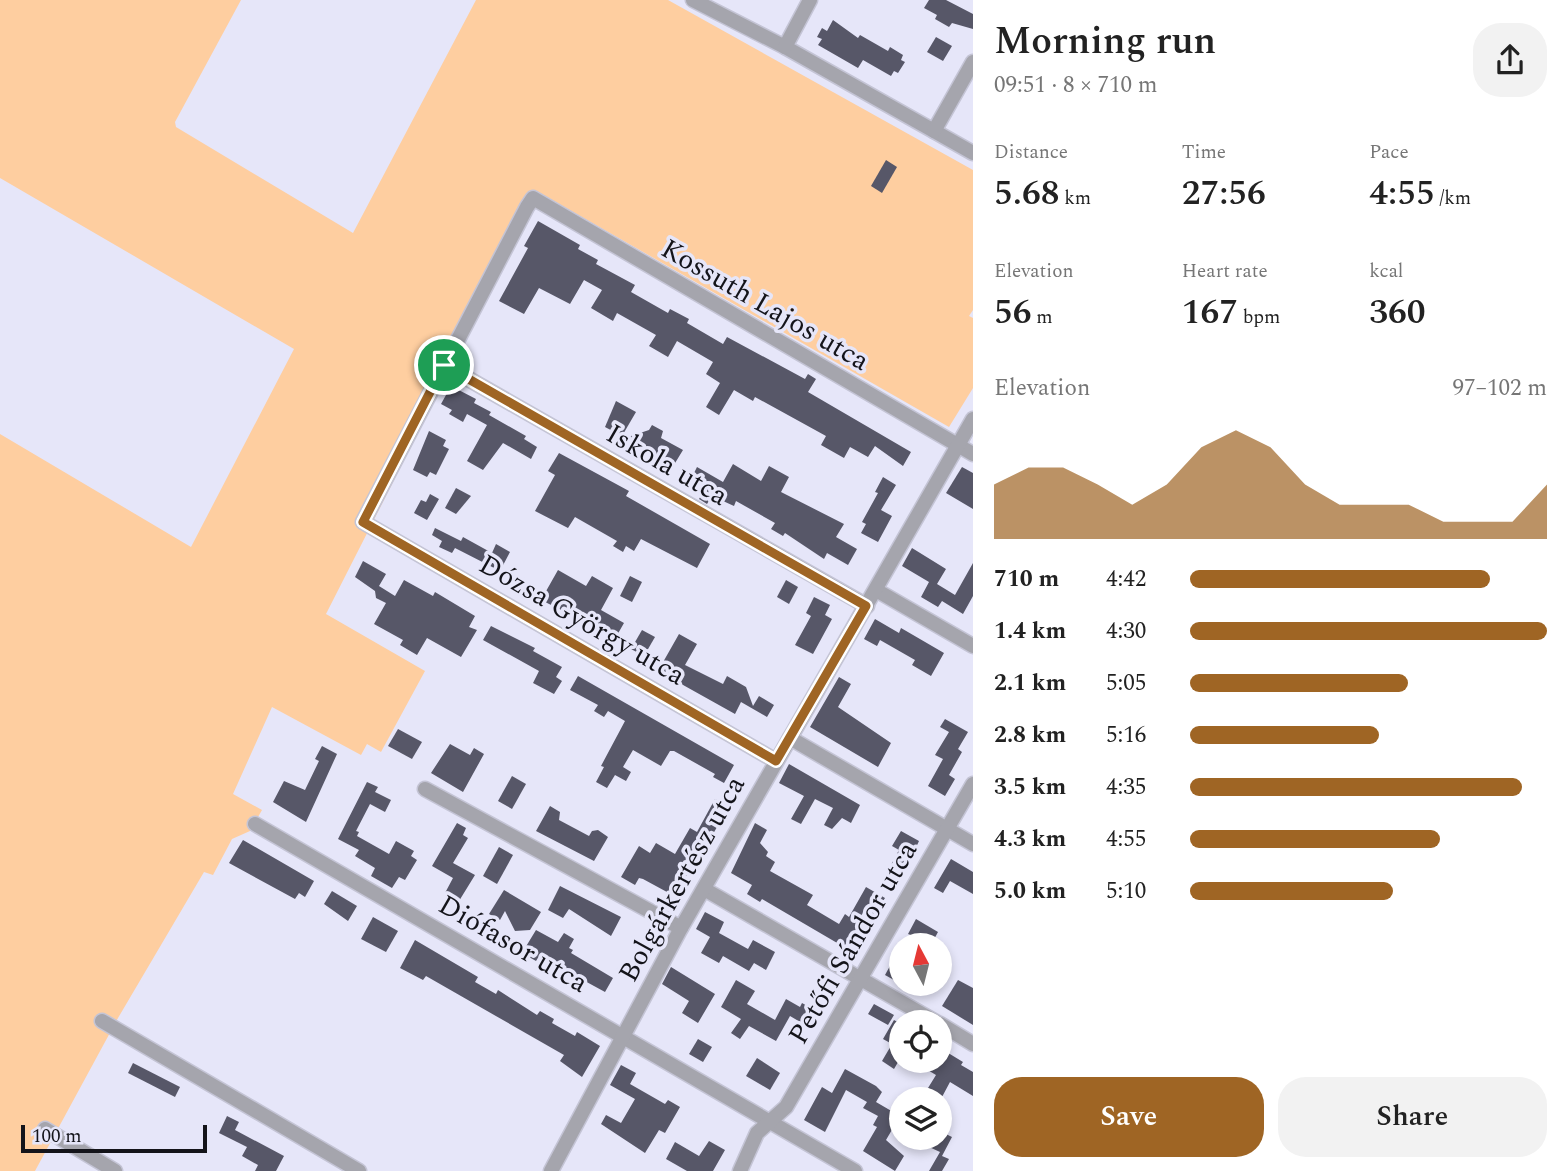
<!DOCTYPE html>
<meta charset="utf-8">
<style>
body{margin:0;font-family:Spectral,serif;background:#f2f2f2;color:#222;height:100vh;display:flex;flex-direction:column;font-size:26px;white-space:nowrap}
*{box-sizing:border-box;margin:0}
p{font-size:23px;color:#767676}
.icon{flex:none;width:38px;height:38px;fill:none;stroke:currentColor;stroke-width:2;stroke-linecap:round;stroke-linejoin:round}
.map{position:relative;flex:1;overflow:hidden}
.sheet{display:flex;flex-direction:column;background:#fff;width:595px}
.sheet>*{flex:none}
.needle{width:46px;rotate:353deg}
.fabs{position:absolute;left:889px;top:933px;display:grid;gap:14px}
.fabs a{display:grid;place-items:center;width:63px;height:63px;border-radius:50%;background:#fff;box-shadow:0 4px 10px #0003;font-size:35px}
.scale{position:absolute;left:21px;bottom:18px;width:186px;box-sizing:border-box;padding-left:7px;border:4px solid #14141a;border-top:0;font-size:19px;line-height:24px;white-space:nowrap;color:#14141a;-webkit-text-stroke:5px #e6e6f9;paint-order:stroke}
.pin{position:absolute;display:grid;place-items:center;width:60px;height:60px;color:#fff;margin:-30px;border:4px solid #fff;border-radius:50%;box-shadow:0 2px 7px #0007}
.round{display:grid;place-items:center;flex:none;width:74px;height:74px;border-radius:28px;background:#f2f2f2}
.head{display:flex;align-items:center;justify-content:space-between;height:119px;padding:0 21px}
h1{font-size:38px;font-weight:600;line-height:52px}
.stats{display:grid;grid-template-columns:repeat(3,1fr);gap:10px;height:119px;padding:7px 21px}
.stats div{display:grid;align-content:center}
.stats b{font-size:35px;font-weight:600}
.stats small{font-size:19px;font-weight:400}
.stats p{font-size:19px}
.chart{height:196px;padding:14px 21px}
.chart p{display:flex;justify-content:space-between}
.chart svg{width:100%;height:126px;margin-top:7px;fill:#9f6524;opacity:.7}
.button{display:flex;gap:14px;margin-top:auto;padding:14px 21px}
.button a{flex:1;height:80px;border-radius:28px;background:#9f6524;color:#fff;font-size:28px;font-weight:600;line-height:80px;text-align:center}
.button a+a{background:#f2f2f2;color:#222}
ul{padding:0 21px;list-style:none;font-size:23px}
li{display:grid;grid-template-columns:112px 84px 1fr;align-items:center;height:52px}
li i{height:18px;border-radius:9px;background:#9f6524}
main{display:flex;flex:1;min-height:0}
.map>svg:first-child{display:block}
.green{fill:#fecea0}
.building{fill:#575768}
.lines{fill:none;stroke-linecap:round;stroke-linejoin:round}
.minor-casing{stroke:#c4c4d5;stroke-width:17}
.minor{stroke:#a5a5ad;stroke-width:14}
.route-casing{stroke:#fff;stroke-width:14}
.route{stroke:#9f6524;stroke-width:9}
.labels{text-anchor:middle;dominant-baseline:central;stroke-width:7;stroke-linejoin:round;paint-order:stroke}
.street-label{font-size:28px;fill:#14141a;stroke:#e6e6f9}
</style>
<main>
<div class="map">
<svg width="973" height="1171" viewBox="0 0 973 1171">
<rect width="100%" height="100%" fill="#e6e6f9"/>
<path class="green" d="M0 0H241L175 122 176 127 353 233 476 0H668L973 170V310L969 316 973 318V388L949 427 540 193 326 614 425 671 381 752 367 744 361 755 272 707 233 794 262 810 250 831 232 839 213 875 204 872 118 1018 35 1171H0V434L191 547 294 349 0 178Z"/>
<g class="building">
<path d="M929 0H946L973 14V29L952 23 949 27 935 19 937 15 924 8Z"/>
<path d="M833 20 858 38 860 35 888 51 890 47 903 55 901 60 905 62 898 73 894 71 891 76 863 60 858 68 818 45 822 39 817 37 822 28 827 31Z"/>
<path d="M936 37 952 46 943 61 927 52Z"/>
<path d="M886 160 897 167 882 193 871 186Z"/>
<path d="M538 221 580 245 578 249 598 260 596 264 635 285 631 292 668 313 670 309 689 319 687 323 723 344 727 337 805 379 808 374 816 379 808 392 911 452 903 466 875 446 868 457 850 447 844 458 821 445 826 436 755 397 753 401 734 390 719 415 706 407 720 383 706 374 713 362 677 341 668 357 649 346 656 335 617 313 613 321 591 308 602 290 584 280 570 304 539 288 524 314 499 301 528 248 524 246Z"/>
<path d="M451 386 476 399 474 403 491 412 489 415 526 436 524 439 537 447 531 459 503 443 483 470 467 461 487 425 467 414 463 422 449 414 452 410 441 404Z"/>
<path d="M616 401 636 412 622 436 605 427Z"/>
<path d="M652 425 663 431 661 438 683 450 672 468 625 438 649 430Z"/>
<path d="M429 431 446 440 443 446 449 449 436 475 430 472 427 477 413 470Z"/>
<path d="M559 453 629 491 626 496 710 544 697 568 641 539 634 551 626 546 623 552 613 546 617 541 575 517 568 528 535 511 555 475 548 471Z"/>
<path d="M733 464 761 481 769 466 789 477 781 492 844 524 836 537 857 549 848 565 827 553 824 559 785 533 783 536 771 529 775 523 736 501 734 506 712 496 707 504 699 499 705 489 692 477 697 467 723 482Z"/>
<path d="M962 467 973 473V509L946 493Z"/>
<path d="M883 477 896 485 881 510 892 516 878 542 861 533 866 524 862 522 878 493 875 492Z"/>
<path d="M456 488 471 496 456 514 445 508Z"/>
<path d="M430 494 439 499 427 520 414 513 421 500 426 502Z"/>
<path d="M435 528 461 541 463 537 492 553 496 544 510 552 500 571 455 548 452 553 439 547 442 541 432 535Z"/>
<path d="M912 548 946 569 937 584 955 595 973 563V596L963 614 942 601 938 607 921 597 929 582 902 566Z"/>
<path d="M363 561 386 574 379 586 395 596 404 580 433 596 435 592 475 616 469 627 477 630 461 657 427 638 417 655 400 645 403 640 374 624 386 603 376 598 375 591 355 577Z"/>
<path d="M558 570 586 586 592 576 613 588 601 610 624 623 616 637 541 600Z"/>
<path d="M630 576 642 582 632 602 620 596Z"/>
<path d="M786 580 798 587 789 604 777 597Z"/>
<path d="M814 597 830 605 825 615 832 619 813 654 795 645 811 616 806 613Z"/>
<path d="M875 619 899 633 901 628 944 653 931 676 912 665 915 660 880 640 877 646 864 639Z"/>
<path d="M491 626 535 648 533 651 562 667 556 677 562 681 554 694 533 683 539 671 483 640Z"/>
<path d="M642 630 655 637 644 656 631 649Z"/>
<path d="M679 634 697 644 685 665 723 684 727 676 746 687 753 706 759 696 774 705 767 717 741 702 735 714 658 671Z"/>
<path d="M578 676 734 765 724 783 713 777 715 774 674 751H670L661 766 633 750 623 767 631 772 626 781 615 775 607 788 596 782 604 767 601 766 625 721 608 711 604 717 594 711 598 705 570 690Z"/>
<path d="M839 677 851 684 838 707 891 743 878 767 810 727Z"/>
<path d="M945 719 968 732 958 749 962 752 949 775 955 779 945 796 928 786 943 759 935 755 949 732 940 727Z"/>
<path d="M398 729 422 742 412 759 388 746Z"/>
<path d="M450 744 470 755 474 748 484 754 463 792 431 773Z"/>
<path d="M322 746 337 754 306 822 273 802 284 781 305 790 319 761 315 759Z"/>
<path d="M789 764 860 805 851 823 842 818 832 829 824 825 833 808 815 799 801 824 791 819 804 796 779 783Z"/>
<path d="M512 776 526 784 512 809 498 801Z"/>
<path d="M367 782 378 787 375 792 391 800 385 812 370 804 356 831 359 832 357 836 389 854 396 841 414 851 411 856 417 860 405 880 399 877 392 888 371 876 375 868 355 856 359 850 338 839Z"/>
<path d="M715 799 729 806 697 862 682 881 686 883 678 898 643 879 639 878 635 885 621 877 639 846 650 853 656 843 675 854 690 828 697 832Z"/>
<path d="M550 806 560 812 559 820 589 836 592 831 598 830 608 837 594 861 536 831Z"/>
<path d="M457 823 466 828 463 835 468 838 453 863 475 875 459 901 445 893 453 878 432 866Z"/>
<path d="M755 823 767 830 760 843 768 852 766 856 775 862 770 871 813 895 807 905 839 924 845 914 849 917 866 887 885 898 875 915 865 909 855 927 862 932 855 944 848 940 844 947 762 899 760 902 747 894 752 885 731 873Z"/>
<path d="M901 831 919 841 900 882 886 874 899 850 892 846Z"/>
<path d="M243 840 314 881 305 897 299 893 295 899 229 863Z"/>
<path d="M499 847 513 855 497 884 483 876Z"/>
<path d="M951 859 973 872V894L950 881 943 893 934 888Z"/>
<path d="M560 886 621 917 611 936 569 909 563 918 548 910Z"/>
<path d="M504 890 541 912 530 930 515 931 505 911 500 920 489 914Z"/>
<path d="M332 891 357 906 348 921 324 904Z"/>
<path d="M705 912 724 922 719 933 748 949 753 940 775 952 766 970 754 963 749 971 723 956 719 963 701 953 710 937 696 929Z"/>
<path d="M373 917 398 931 386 952 361 939Z"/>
<path d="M916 919 938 932 932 943 908 934Z"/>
<path d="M536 930 558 942 564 933 574 939 569 948 573 950 571 953 613 978 605 992 539 956 536 961 522 953Z"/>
<path d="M415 940 478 977 475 982 496 994 498 990 537 1015 540 1011 554 1019 552 1023 575 1036 577 1032 600 1046 582 1077 560 1061 564 1055 426 976 423 980 400 968Z"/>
<path d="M901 946V984L885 975Z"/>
<path d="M671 967 715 994 698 1023 682 1013 689 1001 662 984Z"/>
<path d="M736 980 755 991 747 1004 775 1020 786 999 800 1007 802 1003 816 1011 807 1026 790 1016 776 1041 749 1026 740 1039 731 1033 741 1019 721 1007Z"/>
<path d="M958 980 973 988V1025L942 1006Z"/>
<path d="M874 1004 894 1015 888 1025 868 1014Z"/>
<path d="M894 1020 901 1024V1057L894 1069 882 1061 892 1044 883 1039Z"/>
<path d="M698 1039 712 1047 703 1062 689 1054Z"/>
<path d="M940 1048 963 1062 961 1065 973 1072V1096L950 1082 942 1097 928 1088 936 1075 911 1060H940Z"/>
<path d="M757 1058 780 1073 770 1090 746 1076Z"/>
<path d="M133 1063 180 1087 175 1097 128 1073Z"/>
<path d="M621 1065 636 1073 630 1084 665 1104 668 1100 680 1107 665 1133 659 1130 645 1153 601 1124 606 1115 621 1123 635 1099 610 1085Z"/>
<path d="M845 1069 876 1086 882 1092 876 1102 900 1116 886 1140 904 1156 895 1171 863 1151 877 1127 873 1125 878 1116 863 1108 867 1102 846 1090 825 1132 804 1120 822 1087 832 1093Z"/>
<path d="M227 1116 239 1122 235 1130 284 1156 276 1171H255L258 1165 242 1156 247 1147 219 1133Z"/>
<path d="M940 1131 952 1137 942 1156 949 1159 942 1171H929L940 1152 927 1146 931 1138H940Z"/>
<path d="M709 1141 725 1150 713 1171H687L666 1159 675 1142 699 1156Z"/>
</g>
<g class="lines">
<defs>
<g id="minor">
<path d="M693 0 785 47 973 153"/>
<path d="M785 47 810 0"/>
<path d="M934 131 973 62"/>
<path d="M444 365 867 606"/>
<path d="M876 590 973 646"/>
<path d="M790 738 973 844"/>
<path d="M776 761 363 522 527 207 533 198 973 454"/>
<path d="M425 789 681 928"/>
<path d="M255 824 855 1171"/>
<path d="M704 889 936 1022"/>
<path d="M102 1021 359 1171"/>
<path d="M940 1024 973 1044"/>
<path d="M45 1129 115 1171"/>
<path d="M551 1171 681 928 973 419"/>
<path d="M740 1171 757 1133 786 1107 973 784"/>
</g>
</defs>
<use href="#minor" class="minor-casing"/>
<use href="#minor" class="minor"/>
</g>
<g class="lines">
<defs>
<path id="route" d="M444 365 866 606 776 761 363 522Z"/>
</defs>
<use href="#route" class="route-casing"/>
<use href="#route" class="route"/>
</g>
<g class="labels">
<g class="street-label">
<text transform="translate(765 305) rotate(30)">Kossuth Lajos utca</text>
<text transform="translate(667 465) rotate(30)">Iskola utca</text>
<text transform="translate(582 620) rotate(30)">Dózsa György utca</text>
<text transform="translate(682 879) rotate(-61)">Bolgárkertész utca</text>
<text transform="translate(853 943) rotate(-60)">Petőfi Sándor utca</text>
<text transform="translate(513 944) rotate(30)">Diófasor utca</text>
</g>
</g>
</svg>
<div class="fabs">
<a><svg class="needle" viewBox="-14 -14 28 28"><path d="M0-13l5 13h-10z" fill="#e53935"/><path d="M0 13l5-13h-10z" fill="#767676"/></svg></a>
<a><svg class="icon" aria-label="locate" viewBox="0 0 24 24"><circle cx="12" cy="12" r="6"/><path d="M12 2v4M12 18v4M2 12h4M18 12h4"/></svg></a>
<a><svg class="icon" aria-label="layers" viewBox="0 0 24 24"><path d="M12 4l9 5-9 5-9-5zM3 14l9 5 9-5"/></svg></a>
</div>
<div class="scale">100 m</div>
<div class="pin" style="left:444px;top:365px;background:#1e9e55"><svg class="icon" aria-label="arrive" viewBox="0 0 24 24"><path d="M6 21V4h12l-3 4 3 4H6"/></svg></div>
</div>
<section class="sheet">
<div class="head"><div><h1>Morning run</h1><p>09:51 · 8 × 710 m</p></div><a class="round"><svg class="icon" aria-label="share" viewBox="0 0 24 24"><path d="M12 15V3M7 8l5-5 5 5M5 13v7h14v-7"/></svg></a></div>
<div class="stats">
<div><p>Distance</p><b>5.68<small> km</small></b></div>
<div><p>Time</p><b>27:56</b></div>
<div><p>Pace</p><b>4:55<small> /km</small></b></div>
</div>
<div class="stats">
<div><p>Elevation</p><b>56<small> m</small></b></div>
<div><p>Heart rate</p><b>167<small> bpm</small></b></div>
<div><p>kcal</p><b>360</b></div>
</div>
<div class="chart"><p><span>Elevation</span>97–102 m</p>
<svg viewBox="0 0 160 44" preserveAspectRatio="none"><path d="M0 44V25L10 19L20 19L30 25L40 32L50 25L60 12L70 6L80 12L90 25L100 32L110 32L120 32L130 38L140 38L150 38L160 25V44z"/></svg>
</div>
<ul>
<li><b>710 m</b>4:42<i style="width:84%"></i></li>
<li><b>1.4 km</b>4:30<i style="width:100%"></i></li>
<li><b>2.1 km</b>5:05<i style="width:61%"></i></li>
<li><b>2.8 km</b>5:16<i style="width:53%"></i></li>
<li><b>3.5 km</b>4:35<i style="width:93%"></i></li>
<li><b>4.3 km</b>4:55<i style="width:70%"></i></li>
<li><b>5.0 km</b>5:10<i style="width:57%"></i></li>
</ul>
<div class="button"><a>Save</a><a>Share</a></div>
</section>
</main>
